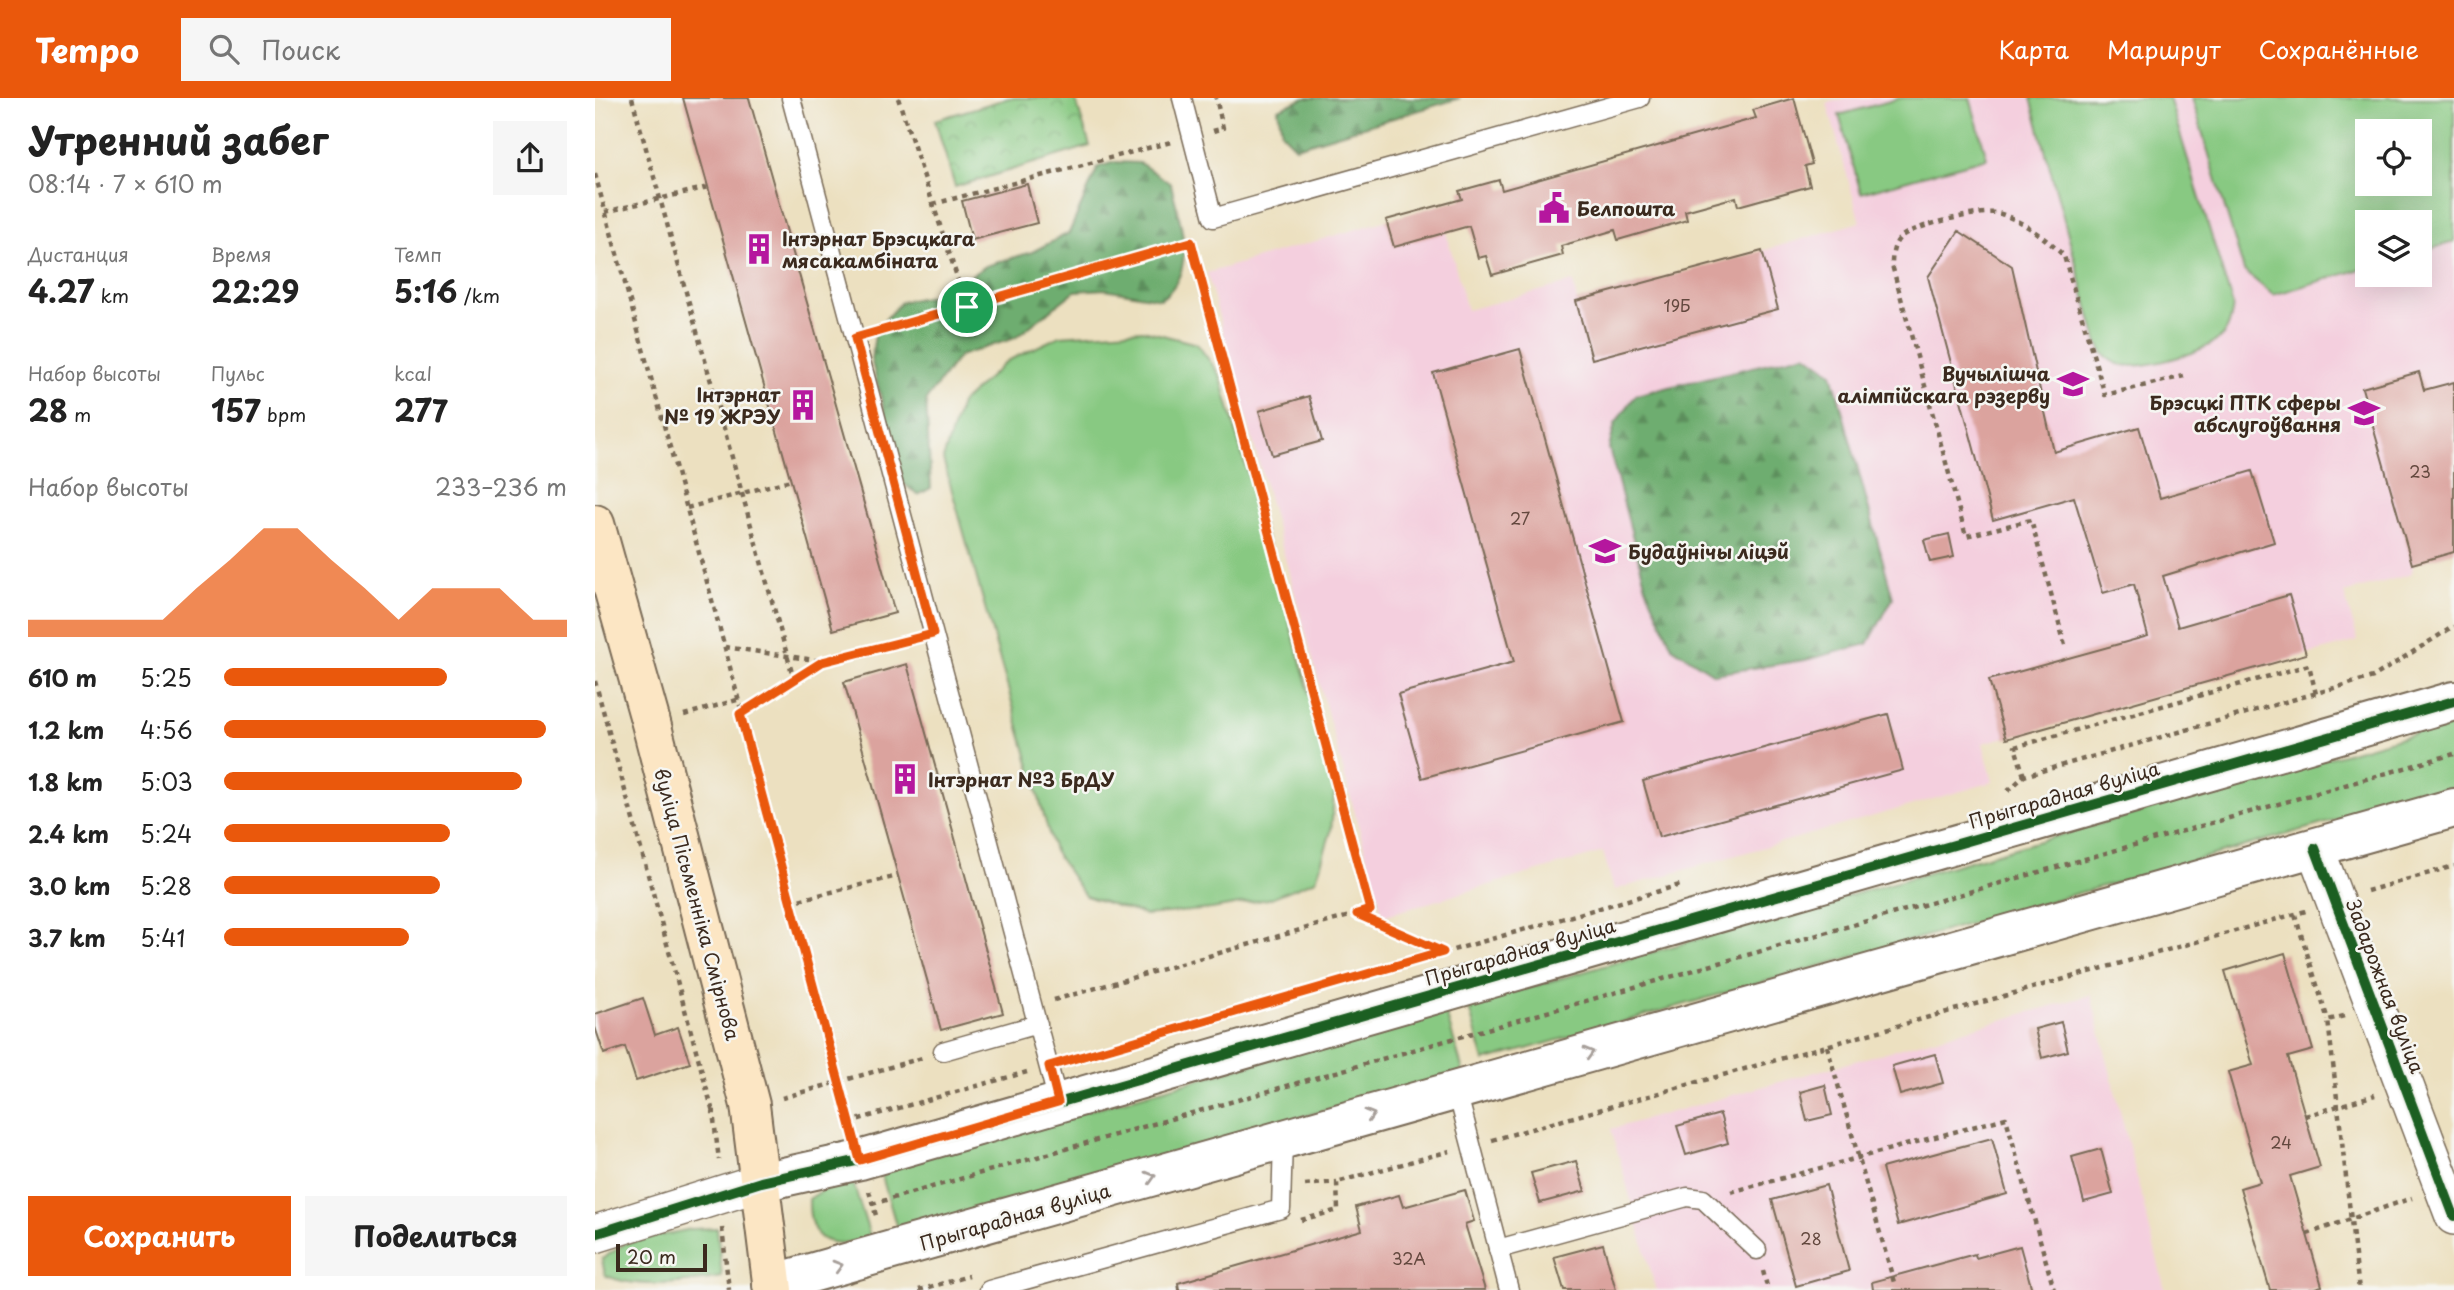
<!DOCTYPE html>
<html lang="ru">
<meta charset="utf-8">
<style>
body{margin:0;font-family:"Playpen Sans",sans-serif;background:#f6f6f6;color:#222;height:100vh;display:flex;flex-direction:column;font-size:26px;white-space:nowrap}
*{box-sizing:border-box;margin:0}
p{font-size:23px;color:#767676}
.icon{flex:none;width:38px;height:38px;fill:none;stroke:currentColor;stroke-width:2;stroke-linecap:round;stroke-linejoin:round}
.map{position:relative;flex:1;overflow:hidden}
.panel{display:flex;flex-direction:column;background:#fff;width:595px}
.panel>*{flex:none}
.buttons{position:absolute;left:1760px;top:21px;display:grid;gap:14px}
.buttons a{display:grid;place-items:center;width:77px;height:77px;border-radius:0px;background:#fff;box-shadow:0 7px 28px #0002;font-size:35px}
.scale{position:absolute;left:21px;bottom:18px;width:91px;box-sizing:border-box;padding-left:7px;border:4px solid #3b2a1e;border-top:0;font-size:19px;line-height:24px;white-space:nowrap;color:#3b2a1e;-webkit-text-stroke:5px #f6f6f2;paint-order:stroke}
.pin{position:absolute;display:grid;place-items:center;width:60px;height:60px;color:#fff;margin:-30px;border:4px solid #fff;border-radius:50%;box-shadow:0 2px 7px #0007}
.round{display:grid;place-items:center;flex:none;width:74px;height:74px;border-radius:0px;background:#f6f6f6}
.overview{display:flex;align-items:center;justify-content:space-between;height:119px;padding:0 28px}
h1{font-size:38px;font-weight:700;line-height:52px}
.metrics{display:grid;grid-template-columns:repeat(3,1fr);gap:10px;height:119px;padding:7px 28px}
.metrics div{display:grid;align-content:center}
.metrics b{font-size:30px;font-weight:700}
.metrics small{font-size:19px;font-weight:400}
.metrics p{font-size:19px}
.chart{height:196px;padding:14px 28px}
.chart p{display:flex;justify-content:space-between}
.chart svg{width:100%;height:126px;margin-top:7px;fill:#ea580c;opacity:.7}
.primary-button{display:flex;gap:14px;margin-top:auto;padding:14px 28px}
.primary-button a{flex:1;height:80px;border-radius:0px;background:#ea580c;color:#fff;font-size:28px;font-weight:700;line-height:80px;text-align:center}
.primary-button a+a{background:#f6f6f6;color:#222}
ul{padding:0 28px;list-style:none;font-size:23px}
li{display:grid;grid-template-columns:112px 84px 1fr;align-items:center;height:52px}
li i{height:18px;border-radius:9px;background:#ea580c}
header{display:flex;align-items:center;gap:42px;box-sizing:border-box;height:98px;padding:0 35px;background:#ea580c;color:#fff}
header strong{font-size:33px}
nav{display:flex;gap:38px;margin-inline-start:auto;font-size:24px}
.search{width:490px;height:63px;background:#f6f6f6;display:flex;align-items:center;gap:18px;box-sizing:border-box;padding:0 24px;border-radius:0px;color:#767676;font-size:26px}
main{display:flex;flex:1;min-height:0}
.map>svg:first-child{display:block}
.built{fill:#f4cfde;fill-rule:evenodd}
.grass{fill:#88c982;stroke:#627a50;stroke-width:2;fill-rule:evenodd}
.forest{fill:url(#forest-firs);stroke:#546c47;stroke-width:2}
.park{fill:url(#park-crowns);stroke:#627a50;stroke-width:2}
.building{fill:#dba39e}
.lines{fill:none;stroke-linecap:round;stroke-linejoin:round}
.service-casing{stroke:#796a57;stroke-width:21}
.minor-casing{stroke:#796a57;stroke-width:40}
.tertiary-casing{stroke:#796a57;stroke-width:42}
.secondary-casing{stroke:#796a57;stroke-width:42}
.path{stroke:#796a57;stroke-width:4.5;stroke-dasharray:5 5;stroke-linecap:butt}
.service{stroke:#fff;stroke-width:18}
.minor{stroke:#fff;stroke-width:37}
.tertiary{stroke:#fff;stroke-width:38}
.secondary{stroke:#fce6c4;stroke-width:38}
.cycleway-casing{stroke:#f6f6f2;stroke-width:15}
.cycleway{stroke:#1b5e20;stroke-width:10}
.oneway{stroke:#a79f9a}
.route-casing{stroke:#fff;stroke-width:14}
.route{stroke:#ea580c;stroke-width:9}
.labels{text-anchor:middle;dominant-baseline:central;stroke-width:5;stroke-linejoin:round;paint-order:stroke}
.number-label{font-size:16px;fill:#63483e}
.poi-label{font-size:19px;font-weight:bold;fill:#3b2a1e;stroke:#f6f6f2;text-anchor:start}
.street-label{font-size:19px;fill:#3b2a1e;stroke:#f6f6f2}
</style>
<header>
<strong>Tempo</strong>
<div class="search"><svg class="icon" aria-label="search" viewBox="0 0 24 24"><circle cx="10" cy="10" r="6"/><path d="M15 15l6 6"/></svg>Поиск</div>
<nav><a>Карта</a><a>Маршрут</a><a>Сохранённые</a></nav>
</header>
<main>
<section class="panel">
<div class="overview"><div><h1>Утренний забег</h1><p>08:14 · 7 × 610 m</p></div><a class="round"><svg class="icon" aria-label="share" viewBox="0 0 24 24"><path d="M12 15V3M7 8l5-5 5 5M5 13v7h14v-7"/></svg></a></div>
<div class="metrics">
<div><p>Дистанция</p><b>4.27<small> km</small></b></div>
<div><p>Время</p><b>22:29</b></div>
<div><p>Темп</p><b>5:16<small> /km</small></b></div>
</div>
<div class="metrics">
<div><p>Набор высоты</p><b>28<small> m</small></b></div>
<div><p>Пульс</p><b>157<small> bpm</small></b></div>
<div><p>kcal</p><b>277</b></div>
</div>
<div class="chart"><p><span>Набор высоты</span>233–236 m</p>
<svg viewBox="0 0 160 44" preserveAspectRatio="none"><path d="M0 44V38L10 38L20 38L30 38L40 38L50 27L60 17L70 6L80 6L90 17L100 27L110 38L120 27L130 27L140 27L150 38L160 38V44z"/></svg>
</div>
<ul>
<li><b>610 m</b>5:25<i style="width:65%"></i></li>
<li><b>1.2 km</b>4:56<i style="width:94%"></i></li>
<li><b>1.8 km</b>5:03<i style="width:87%"></i></li>
<li><b>2.4 km</b>5:24<i style="width:66%"></i></li>
<li><b>3.0 km</b>5:28<i style="width:63%"></i></li>
<li><b>3.7 km</b>5:41<i style="width:54%"></i></li>
</ul>
<div class="primary-button"><a>Сохранить</a><a>Поделиться</a></div>
</section>
<div class="map">
<svg width="1859" height="1192" viewBox="0 0 1859 1192">
<defs>
<pattern id="forest-firs" width="22" height="20" patternUnits="userSpaceOnUse" patternTransform="scale(1.75)"><rect width="22" height="20" fill="#6ead70"/><path d="M5 1l3.5 6h-7zM16 11l3.5 6h-7z" fill="#5c8d5b"/></pattern>
<pattern id="park-crowns" width="20" height="18" patternUnits="userSpaceOnUse" patternTransform="scale(1.75)"><rect width="20" height="18" fill="#88c982"/><path d="M2 6a3 3 0 1 1 6 0M12 15a3 3 0 1 1 6 0" fill="none" stroke="#70a36a"/></pattern>
</defs>
<rect width="100%" height="100%" fill="#f6f6f2"/>
<filter id="ink" filterUnits="userSpaceOnUse"><feTurbulence type="fractalNoise" baseFrequency=".0143" numOctaves="2"/><feDisplacementMap in="SourceGraphic" scale="14" xChannelSelector="R" yChannelSelector="G"/><feConvolveMatrix kernelMatrix="1 2 1 2 8 2 1 2 1" color-interpolation-filters="sRGB"/></filter>
<filter id="wash" filterUnits="userSpaceOnUse"><feTurbulence type="fractalNoise" baseFrequency=".00686" numOctaves="4" result="noise"/><feDisplacementMap in="SourceGraphic" scale="28" xChannelSelector="R" yChannelSelector="G"/><feGaussianBlur stdDeviation="1.57" result="paint"/><feColorMatrix in="noise" values="0 0 0 0 0 0 0 0 0 0 0 0 0 0 0 0 0 1.4 0 .05"/><feComposite in="paint" operator="in"/></filter>
<g filter="url(#wash)">
<rect width="100%" height="100%" fill="#ece0c0"/>
<g class="built">
<path d="M1251 0H1859V454L1818 466 1817 476 1749 495 1763 543 1388 645 1398 684 1019 792 1008 754 788 818 612 175 844 107 872 212 978 184 982 203 1167 153 1265 124 1232 5ZM1773 33H1825V86H1773ZM1773 124H1825V177H1773Z"/>
<path d="M1496 897 1570 1192H1061L1016 1031Z"/>
</g>
<g class="grass">
<path d="M1306 0H1375L1392 60 1266 95 1244 17Z"/>
<path d="M1436 0H1574L1638 208C1636 218 1635 230 1627 238 1613 254 1542 274 1523 266 1510 261 1507 254 1502 243Z"/>
<path d="M1597 0H1859V144L1825 154V124H1773V169L1678 197 1649 173ZM1773 33H1825V86H1773Z"/>
<path d="M548 232 602 246 625 277 740 686 736 733 721 782 673 801 617 811 550 817 490 798 459 753 348 361 366 305 412 263 465 238Z"/>
<path d="M1859 624V689L889 963 873 907Z"/>
<path d="M850 912 868 973 303 1134 285 1071Z"/>
<path d="M257 1081 276 1141C237 1149 213 1149 214 1101L240 1084Z"/>
<path d="M122 1130 127 1179C91 1185 41 1192 10 1177L7 1161 31 1145 96 1131Z"/>
</g>
<g class="forest">
<path d="M710 0H865L701 49 687 35 683 11Z"/>
<path d="M520 64 545 65 576 86C585 125 604 173 566 201L510 191 480 193 420 240 364 258 331 302 336 390 323 397 308 385 276 261 281 232 306 204 346 196 391 168 437 154 474 135 503 69Z"/>
<path d="M1211 256 1237 275 1298 500 1273 546 1210 562 1119 576 1077 549 1051 489 1014 350 1020 326 1041 297Z"/>
</g>
<path class="park" d="M414 0H480L495 48 360 89 340 22Z"/>
<g id="blocks">
<g class="building">
<path d="M88 0H154L300 515 238 532Z"/>
<path d="M1199 0 1217 66 1210 68 1215 88 1143 108 1141 99 1090 113 1092 122 1023 142 1020 132 966 148 968 157 897 177 891 158 883 160 874 128 799 149 791 122 867 101 864 93 904 82 907 92 1161 20 1158 12Z"/>
<path d="M432 86 442 125 377 142 367 103Z"/>
<path d="M1364 133 1417 168 1459 354 1544 329 1565 400 1657 373 1679 444 1568 478 1583 529 1694 497 1711 556 1411 641 1394 582 1553 538 1539 486 1508 495 1479 399 1398 422 1333 179Z"/>
<path d="M1167 153 1183 211 997 261 981 203Z"/>
<path d="M925 251 1029 624 827 680 803 596 919 564 838 275Z"/>
<path d="M1824 274 1829 292 1859 284V454L1817 466 1767 290Z"/>
<path d="M714 298 727 343 677 357 664 313Z"/>
<path d="M1354 436 1359 459 1335 464 1329 442Z"/>
<path d="M312 566 408 915 346 932 249 584Z"/>
<path d="M1293 616 1308 672 1064 739 1048 683Z"/>
<path d="M1690 855 1718 952 1693 959 1725 1069 1695 1078 1727 1188 1713 1192H1675L1645 1090 1665 1084 1633 974 1658 967 1630 873Z"/>
<path d="M48 900 60 937 83 929 95 965 41 983 30 949 9 956 0 929V916Z"/>
<path d="M1466 924 1473 953 1447 960 1440 931Z"/>
<path d="M1340 956 1348 985 1305 997 1297 968Z"/>
<path d="M1230 987 1237 1017 1212 1023 1205 994Z"/>
<path d="M1125 1016 1133 1045 1091 1057 1082 1028Z"/>
<path d="M1397 1040 1412 1096 1303 1127 1287 1070Z"/>
<path d="M1506 1051 1518 1096 1489 1104 1477 1059Z"/>
<path d="M981 1063 990 1093 945 1105 936 1075Z"/>
<path d="M1231 1087 1254 1173 1201 1188 1177 1102Z"/>
<path d="M870 1092 879 1123 870 1126 890 1192H584L583 1185 767 1132 761 1109 804 1097 808 1109Z"/>
<path d="M1008 1146 1021 1192H969L959 1159Z"/>
<path d="M1425 1148 1437 1192H1278L1277 1184 1380 1156 1381 1160Z"/>
</g>
</g>
</g>
<g filter="url(#ink)">
<use href="#blocks" fill-opacity="0" stroke="#796a57" stroke-width="2"/>
<g class="lines">
<defs>
<g id="service">
<path d="M196 0 463 1004"/>
<path d="M587 0 618 120 1045 0"/>
<path d="M348 953 443 926"/>
<path d="M862 993 914 1192"/>
<path d="M903 1151 1092 1099 1108 1101 1162 1152"/>
<path d="M394 1192 686 1111 688 1042"/>
</g>
<g id="minor">
<path d="M1720 750 1859 1118"/>
<path d="M0 1136 166 1084"/>
</g>
<g id="tertiary">
<path d="M166 1084 265 1062 1859 603"/>
<path d="M177 1186 1859 710"/>
</g>
<path id="secondary" d="M0 426 56 625 155 1007 178 1192"/>
</defs>
<use href="#service" class="service-casing"/>
<use href="#minor" class="minor-casing"/>
<use href="#tertiary" class="tertiary-casing"/>
<use href="#secondary" class="secondary-casing"/>
<g class="path">
<path d="M37 0 199 582"/>
<path d="M303 0 372 209"/>
<path d="M618 33 628 30 621 0"/>
<path d="M0 76 126 535 255 1027"/>
<path d="M338 106 576 44"/>
<path d="M10 114 113 89"/>
<path d="M283 234 596 144 775 812"/>
<path d="M92 410 196 382"/>
<path d="M1470 547 1436 422 1371 438 1297 167C1297 154 1299 141 1312 135 1326 127 1391 110 1406 116 1428 123 1453 142 1469 158L1510 297 1589 278"/>
<path d="M130 549 227 563 317 541"/>
<path d="M0 583 118 1014"/>
<path d="M145 616 226 564"/>
<path d="M89 617 142 602"/>
<path d="M1429 678 1420 649 1714 567 1721 596"/>
<path d="M1413 693 1429 678 1778 579 1859 528"/>
<path d="M1772 793 1859 768"/>
<path d="M195 804 303 778"/>
<path d="M762 816 847 854"/>
<path d="M1700 817 1733 922"/>
<path d="M459 902 786 809"/>
<path d="M1749 918 1733 922 1764 1192"/>
<path d="M1232 948 1300 1188"/>
<path d="M474 962 1085 787"/>
<path d="M187 1000 327 960"/>
<path d="M121 1014H118L124 1062"/>
<path d="M1710 1018 1780 997"/>
<path d="M254 1024 432 974"/>
<path d="M897 1042 1711 813"/>
<path d="M710 1087 742 1084"/>
<path d="M274 1093 282 1121"/>
<path d="M1136 1094 1411 1020 1459 1192"/>
<path d="M277 1106 1859 656"/>
<path d="M706 1122 743 1112 742 1084 855 1053"/>
<path d="M127 1130 134 1192"/>
<path d="M1712 1136 1817 1100"/>
<path d="M1168 1173 1173 1192"/>
<path d="M324 1192 374 1178"/>
</g>
<use href="#service" class="service"/>
<use href="#minor" class="minor"/>
<use href="#tertiary" class="tertiary"/>
<use href="#secondary" class="secondary"/>
<defs>
<g id="cycleway">
<path d="M1720 750 1859 1118"/>
<path d="M0 1136 166 1084 265 1062 1859 603"/>
</g>
</defs>
<use href="#cycleway" class="cycleway-casing"/>
<use href="#cycleway" class="cycleway"/>
</g>
<defs><path id="oneway-chevron" d="M-2-3.5L2.5 0L-2 3.5" fill="none" stroke-width="1.6" stroke-linecap="round" stroke-linejoin="round" transform="scale(1.75)"/></defs>
<g class="oneway">
<use href="#oneway-chevron" transform="translate(994 955) rotate(-16)"/>
<use href="#oneway-chevron" transform="translate(775 1017) rotate(-16)"/>
<use href="#oneway-chevron" transform="translate(556 1079) rotate(-16)"/>
<use href="#oneway-chevron" transform="translate(243 1168) rotate(-16)"/>
</g>
</g>
<g class="lines" filter="url(#ink)">
<defs>
<path id="route" d="M596 144 775 812 762 816 848 854 454 968 463 1004 265 1062 145 616 227 564 338 536 260 240Z"/>
</defs>
<use href="#route" class="route-casing"/>
<use href="#route" class="route"/>
</g>
<defs>
<symbol id="civic-bare" viewBox="-9 -9 18 18"><path d="M-.6-6.5H3V-4.5H.6V-3L4-1V1h2V6H-6V1h2V-1L-.6-3ZM-1.2 2.5V6h2.4V2.5Z" fill="#b5179e" stroke="#f6f6f2" stroke-width="2.5" paint-order="stroke"/></symbol>
<symbol id="building-bare" viewBox="-9 -9 18 18"><path d="M-4-6H4V6H1V3H-1V6H-4ZM-2.5-4.3h1.7v1.8h-1.7ZM.8-4.3h1.7v1.8H.8ZM-2.5-1h1.7V.8h-1.7ZM.8-1h1.7V.8H.8Z" fill="#b5179e" stroke="#f6f6f2" stroke-width="2.5" paint-order="stroke"/></symbol>
<symbol id="school-bare" viewBox="-9 -9 18 18"><path d="M0-5L7-2L0 1L-7-2ZM-4 1L0 2.5L4 1V4Q0 6-4 4Z" fill="#b5179e" stroke="#f6f6f2" stroke-width="2.5" paint-order="stroke"/></symbol>
<symbol id="university-bare" viewBox="-9 -9 18 18"><path d="M0-5L7-2L0 1L-7-2ZM-4 1L0 2.5L4 1V4Q0 6-4 4Z" fill="#b5179e" stroke="#f6f6f2" stroke-width="2.5" paint-order="stroke"/></symbol>
</defs>
<g fill-rule="evenodd">
<use href="#civic-bare" x="937" y="88" width="44" height="44"/>
<use href="#building-bare" x="142" y="129" width="44" height="44"/>
<use href="#school-bare" x="1456" y="264" width="44" height="44"/>
<use href="#building-bare" x="186" y="285" width="44" height="44"/>
<use href="#university-bare" x="1747" y="293" width="44" height="44"/>
<use href="#school-bare" x="988" y="431" width="44" height="44"/>
<use href="#building-bare" x="288" y="659" width="44" height="44"/>
</g>
<g class="labels">
<g class="number-label">
<text x="1082" y="207">19Б</text>
<text x="1825" y="373">23</text>
<text x="925" y="420">27</text>
<text x="1686" y="1044">24</text>
<text x="1216" y="1140">28</text>
<text x="814" y="1160">32А</text>
</g>
<g class="poi-label">
<text x="982" y="110">Белпошта</text>
<text x="187" y="140">Інтэрнат Брэсцкага<tspan x="187" dy="22">мясакамбіната</tspan></text>
<text x="1455" y="275" text-anchor="end">Вучылішча<tspan x="1455" dy="22">алімпійскага рэзерву</tspan></text>
<text x="185" y="296" text-anchor="end">Інтэрнат<tspan x="185" dy="22">№ 19 ЖРЭУ</tspan></text>
<text x="1746" y="304" text-anchor="end">Брэсцкі ПТК сферы<tspan x="1746" dy="22">абслугоўвання</tspan></text>
<text x="1033" y="453">Будаўнічы ліцэй</text>
<text x="333" y="681">Інтэрнат №3 БрДУ</text>
</g>
<g class="street-label">
<text transform="translate(1469 696) rotate(-16)">Прыгарадная вуліца</text>
<text transform="translate(103 806) rotate(75)">вуліца Пісьменніка Смірнова</text>
<text transform="translate(925 853) rotate(-16)">Прыгарадная вуліца</text>
<text transform="translate(1791 888) rotate(69)">Задарожная вуліца</text>
<text transform="translate(420 1118) rotate(-16)">Прыгарадная вуліца</text>
</g>
</g>
</svg>
<div class="buttons">
<a><svg class="icon" aria-label="locate" viewBox="0 0 24 24"><circle cx="12" cy="12" r="6"/><path d="M12 2v4M12 18v4M2 12h4M18 12h4"/></svg></a>
<a><svg class="icon" aria-label="layers" viewBox="0 0 24 24"><path d="M12 4l9 5-9 5-9-5zM3 14l9 5 9-5"/></svg></a>
</div>
<div class="scale">20 m</div>
<div class="pin" style="left:372px;top:209px;background:#1e9e55"><svg class="icon" aria-label="arrive" viewBox="0 0 24 24"><path d="M6 21V4h12l-3 4 3 4H6"/></svg></div>
</div>
</main>
